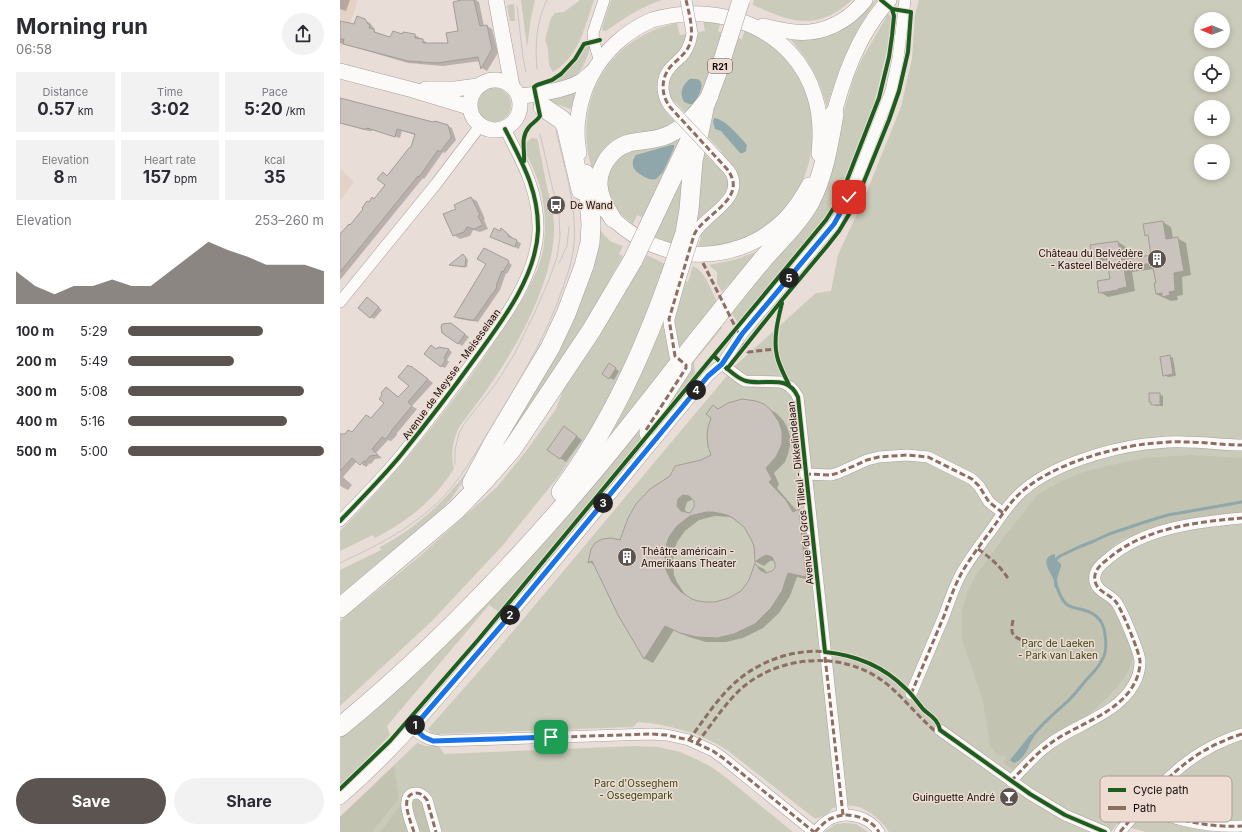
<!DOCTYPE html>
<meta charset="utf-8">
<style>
body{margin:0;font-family:Inter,sans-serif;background:#f2f2f3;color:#2b2b33;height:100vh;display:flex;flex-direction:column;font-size:15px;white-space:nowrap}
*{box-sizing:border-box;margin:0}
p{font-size:13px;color:#7c7c81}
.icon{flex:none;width:22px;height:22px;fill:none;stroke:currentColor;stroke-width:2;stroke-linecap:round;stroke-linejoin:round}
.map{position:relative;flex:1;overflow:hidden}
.panel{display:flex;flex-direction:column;background:#fff;width:340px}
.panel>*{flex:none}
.needle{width:26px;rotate:271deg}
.fabs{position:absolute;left:854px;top:12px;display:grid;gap:8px}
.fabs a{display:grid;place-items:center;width:36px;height:36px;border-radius:50%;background:#fff;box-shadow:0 2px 6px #0003;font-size:20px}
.pin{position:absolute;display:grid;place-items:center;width:34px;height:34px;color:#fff;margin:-17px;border-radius:8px;box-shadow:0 2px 6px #0006}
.km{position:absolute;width:20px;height:20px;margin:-10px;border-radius:50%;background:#222;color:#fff;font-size:11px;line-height:20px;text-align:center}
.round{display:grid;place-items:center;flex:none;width:42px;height:42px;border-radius:21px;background:#f2f2f3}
.headline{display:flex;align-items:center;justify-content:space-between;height:68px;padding:0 16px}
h1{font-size:22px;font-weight:700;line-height:30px}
.figures{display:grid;grid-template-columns:repeat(3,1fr);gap:6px;height:68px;padding:4px 16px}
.figures div{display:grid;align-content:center;border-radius:0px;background:#f2f2f3;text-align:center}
.figures b{font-size:17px;font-weight:700}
.figures small{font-size:11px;font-weight:400}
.figures p{font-size:11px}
.chart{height:112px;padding:8px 16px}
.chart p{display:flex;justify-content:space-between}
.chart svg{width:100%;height:72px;margin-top:4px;fill:#5c5450;opacity:.7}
.cta{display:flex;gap:8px;margin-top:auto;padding:8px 16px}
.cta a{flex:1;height:46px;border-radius:24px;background:#5c5450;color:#fff;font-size:16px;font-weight:700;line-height:46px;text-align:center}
.cta a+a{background:#f2f2f3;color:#2b2b33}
ul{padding:0 16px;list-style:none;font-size:13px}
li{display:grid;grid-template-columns:64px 48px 1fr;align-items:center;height:30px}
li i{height:10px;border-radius:5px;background:#5c5450}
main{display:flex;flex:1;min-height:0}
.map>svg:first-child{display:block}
.built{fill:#e5d2c7}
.green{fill:#cacbba;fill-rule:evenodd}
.forest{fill:#c2c4b1;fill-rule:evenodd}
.water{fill:#8fa6aa}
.shadow{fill:#0003;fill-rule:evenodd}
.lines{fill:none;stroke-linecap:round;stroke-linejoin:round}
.stream{stroke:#8fa6aa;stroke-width:3}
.building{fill:#cac2bd;stroke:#a49c97;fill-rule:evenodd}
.street-casing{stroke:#a8a09c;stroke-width:12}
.secondary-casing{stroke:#a8a09c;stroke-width:16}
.primary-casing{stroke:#a8a09c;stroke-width:18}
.highway-casing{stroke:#a8a09c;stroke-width:20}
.street{stroke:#fcfaf9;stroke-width:11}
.secondary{stroke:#fcfaf9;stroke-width:15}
.primary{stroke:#fcfaf9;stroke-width:17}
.highway{stroke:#fcfaf9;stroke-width:19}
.tram{stroke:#c9c6c4;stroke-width:1}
.street-bridge-casing{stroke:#a8a09c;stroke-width:12;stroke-linecap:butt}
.primary-bridge-casing{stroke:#a8a09c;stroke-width:18;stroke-linecap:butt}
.highway-bridge-casing{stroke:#a8a09c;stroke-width:20;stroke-linecap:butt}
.street-bridge{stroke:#fcfaf9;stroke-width:11}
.primary-bridge{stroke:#fcfaf9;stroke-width:17}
.highway-bridge{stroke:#fcfaf9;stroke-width:19}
.quiet{stroke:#8d6e63;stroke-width:3;stroke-dasharray:6 3;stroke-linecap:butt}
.cycleway-casing{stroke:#eedbd1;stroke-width:6}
.cycleway{stroke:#1b5e20;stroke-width:4}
.route-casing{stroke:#fff;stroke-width:8}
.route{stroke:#1a73e8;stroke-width:5}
.labels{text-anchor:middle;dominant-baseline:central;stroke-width:3;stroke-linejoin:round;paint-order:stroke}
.shield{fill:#eedbd1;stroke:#534944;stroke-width:1}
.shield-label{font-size:9px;font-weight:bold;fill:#100a07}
.poi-label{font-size:10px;fill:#100a07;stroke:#eedbd1;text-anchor:start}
.street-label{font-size:10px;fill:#100a07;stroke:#eedbd1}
.park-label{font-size:10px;fill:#324313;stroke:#eedbd1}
.key{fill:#eedbd1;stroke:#ab9c94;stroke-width:1}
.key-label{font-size:11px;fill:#100a07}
</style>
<main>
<section class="panel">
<div class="headline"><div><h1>Morning run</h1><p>06:58</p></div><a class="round"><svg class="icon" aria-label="share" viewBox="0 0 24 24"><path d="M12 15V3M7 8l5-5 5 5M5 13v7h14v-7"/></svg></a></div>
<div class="figures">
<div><p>Distance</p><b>0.57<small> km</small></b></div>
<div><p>Time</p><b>3:02</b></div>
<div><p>Pace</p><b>5:20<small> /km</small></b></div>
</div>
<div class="figures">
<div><p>Elevation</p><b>8<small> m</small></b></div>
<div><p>Heart rate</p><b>157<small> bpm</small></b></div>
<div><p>kcal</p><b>35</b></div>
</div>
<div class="chart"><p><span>Elevation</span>253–260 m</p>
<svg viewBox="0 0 160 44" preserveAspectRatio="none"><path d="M0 44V24L10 33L20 38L30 33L40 33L50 29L60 33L70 33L80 24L90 15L100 6L110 11L120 15L130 20L140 20L150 20L160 24V44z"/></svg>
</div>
<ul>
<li><b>100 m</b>5:29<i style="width:69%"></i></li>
<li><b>200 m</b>5:49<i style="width:54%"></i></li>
<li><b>300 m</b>5:08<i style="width:90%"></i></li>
<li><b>400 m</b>5:16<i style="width:81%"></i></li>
<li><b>500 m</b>5:00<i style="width:100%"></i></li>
</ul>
<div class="cta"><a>Save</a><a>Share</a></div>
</section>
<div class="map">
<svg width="902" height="832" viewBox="0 0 902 832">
<rect width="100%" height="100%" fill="#e8ddd7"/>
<g class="built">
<path d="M0 0H18L0 52Z"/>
<path d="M0 169 14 182 0 200Z"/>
</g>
<g class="green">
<path d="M181 0H195L191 18 187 47Z"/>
<path d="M240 0H254C244 28 240 55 213 72L209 65 208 48 205 40 211 18 215 13 224 12Z"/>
<path d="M271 0H322C301 7 284 18 266 31H263L262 28Z"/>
<path d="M414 0H512C476 32 452 22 413 5Z"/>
<path d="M535 0H537C529 12 520 24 514 37 502 60 494 83 487 107 479 78 471 63 451 40 490 40 510 31 535 0Z"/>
<path d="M579 0H902V832H806L777 824 771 832H549C542 821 528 808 514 806 508 805 499 807 492 808 489 814 480 819 474 818L387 750C359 732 330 725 298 722L293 727 100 734V736L93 735 88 729 148 661 396 365 476 293 491 291 498 255 523 201 561 107 572 59 575 15ZM861 19H883V41H861ZM861 63H883V85H861ZM861 107H883V129H861ZM861 151H883V173H861Z"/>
<path d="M174 4 175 21H170L167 5Z"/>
<path d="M548 14 552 17 549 42 533 108 495 201 485 219 398 323 392 313 381 326 382 328 354 362 355 375 159 612 149 605 47 726 50 735 23 763 0 785V737L30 711 427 262 503 114 514 77 522 59Z"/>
<path d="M363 20 381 21 378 31 382 33 378 49 361 98 349 117 335 102 326 112 339 126 307 138 254 175C230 106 265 38 337 23L340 35 365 31Z"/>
<path d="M405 29C420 38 435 46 446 60 494 115 475 205 409 236 393 243 376 246 358 247L361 237 350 234 360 149 372 161 382 152 364 133 387 73 398 38 402 39Z"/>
<path d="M250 45C250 55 239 78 228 82 221 84 206 85 197 87 219 79 233 68 243 48L245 46Z"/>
<circle cx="154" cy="105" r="17"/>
<path d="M234 93C236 97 234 106 230 109L217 104 198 99Z"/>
<path d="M344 130 306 219 297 215 293 224 276 210 264 187 272 158Z"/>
<path d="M192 138 197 139 198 142C201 157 204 172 207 187 210 200 214 213 214 226 215 277 179 344 150 385 140 400 129 413 119 427 113 440 110 455 114 469 93 501 69 520 35 538L33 535 0 551V531C60 470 115 402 162 331 177 307 198 278 203 250 207 226 205 195 195 173 192 164 187 157 184 148V144Z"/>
<path d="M342 169 346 206 333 244 315 237 320 226 317 224Z"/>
<path d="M256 226 270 241 283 246 279 254 283 256C249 319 210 379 170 438L167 436Z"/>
<path d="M418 251 393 286 389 284 382 292 377 283V272L369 265 394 260Z"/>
<path d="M307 255 327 265 328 276 261 415 218 477 163 545 92 621 0 706V621L80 556 157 487 187 450 216 409 228 377 297 263 302 265Z"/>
<path d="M353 266C365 271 373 293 378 305L258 454 337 278 348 282Z"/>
<path d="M126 473 128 474 111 499 94 518 0 598V570L41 550 40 547C76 528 102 504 126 473Z"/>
<path d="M77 743 85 746H99L104 754 296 746 318 747 340 752 358 760 373 768 389 780 453 832H0V817Z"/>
<path d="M506 823 516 824 528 832H484L496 824Z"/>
</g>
<g class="forest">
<path d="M851 455 902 458V513L828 525 781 539 763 555 752 570C764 591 777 612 786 635 788 640 792 647 793 652 797 689 702 750 674 770L663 763 666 759 665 755 660 756 656 754 650 746 643 701 623 642 622 633V611L628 591 636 575 661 541 691 503 698 495 710 487 727 479 746 471 804 458ZM711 555 720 564C720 571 717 576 717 583L714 585C714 573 699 568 711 555Z"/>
<path d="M54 766 59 798 32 832H0V817Z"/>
<path d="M74 799H79L82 800 93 832H77L70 804Z"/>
<path d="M59 807H62L70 832H40Z"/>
</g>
<g class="water">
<path d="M350 79C370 76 359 96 353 104H349L344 102C339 93 342 85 350 79Z"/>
<path d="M374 118C385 119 400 137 407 145L406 151 403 153H400L381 131 375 129 373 122Z"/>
<path d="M331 145H334V148L323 172 316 179C311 180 308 179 303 176 294 171 289 165 296 155Z"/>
<path d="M715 554V559L721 564V566L717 579 718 586 715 588C714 586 714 583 714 581 712 573 697 558 715 554Z"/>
<path d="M692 734 694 737C692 740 690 743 689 746 685 754 682 760 674 763L670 760 690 735Z"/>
</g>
<g class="shadow">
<path d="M0 0H10L6 11 0 9Z"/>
<path d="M126 0H136L139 2 144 26H147L152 29 158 53 147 71 142 68 140 61 103 66 68 63 0 43V22L14 26 24 20 30 23 33 27 35 29 34 31 51 39 63 35H75L80 38V40H83L89 44H109L119 32Z"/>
<path d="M0 99 107 126 112 128 116 140 105 153 103 152 84 179 83 178 0 280V236L10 226 29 203 34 200 46 185 43 173 48 176 72 148 75 135 62 131 60 138 32 129V131H29L0 123Z"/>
<path d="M131 198 137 201 145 219 144 220 148 229 140 232 133 230 130 236 120 239 114 235 117 209Z"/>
<path d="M823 222 831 227 833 238H837L846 243 851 275 842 277 843 295 837 296 838 300 831 301 816 294 817 283 814 269 792 272 795 291 768 297 760 292 771 280 768 260 762 261 753 256 778 242 786 247 789 260 812 256 809 236 806 235Z"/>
<path d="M162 229 172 237V239L181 243 179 249 155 239Z"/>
<path d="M124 256 128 260 127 267 111 265Z"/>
<path d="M167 261 172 265 167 274 166 273 160 290 138 322 119 319 115 317Z"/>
<path d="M31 301 42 310 34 319 30 317Z"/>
<path d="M115 327 129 337 122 346 103 332Z"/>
<path d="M99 348 109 350 112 352 107 360 109 362 105 368 101 366 97 349Z"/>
<path d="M829 356 833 358 836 376 828 377 824 375Z"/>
<path d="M273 367 279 371 274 380 263 374Z"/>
<path d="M76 370 93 383 72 406 77 409 57 433V435L51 441 48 440 36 453 42 458 35 459 31 464 30 463 26 467 17 461 3 477 12 485 8 490 2 487 0 485V435L12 433 32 419 45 403 51 391 59 398 71 386Z"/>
<path d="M819 394 823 396V406H816L812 404Z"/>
<path d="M427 408 436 413 443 420 447 427 450 436V445L448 454 445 462 434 473 439 484 437 488 457 511 459 510 467 514 474 581 457 577 450 596 439 613 423 628 403 638 386 642H366L349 637 334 630 313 663 305 659 287 629 255 565 249 562 281 541 362 461 372 456 379 410ZM354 499 355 505 350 514H346L345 509 347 502ZM375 516 390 517 397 521 405 527 415 546 416 562 424 566 430 561 436 560V568L430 573H427L424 569 416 565 410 580 401 591 389 599 376 603H360L349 598 344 593 337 582 334 575 333 562 335 548 337 542 345 531 359 520Z"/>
<path d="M230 431 242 440 226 462 220 458Z"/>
</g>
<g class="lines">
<g class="stream">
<path d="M713 562 720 556 739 547 754 541 769 534 811 520 828 515 902 502"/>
<path d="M691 738C701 724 715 713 728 701 735 694 741 686 748 678 754 672 761 664 764 656 767 649 766 642 765 635 765 628 761 620 756 616 736 601 727 619 716 584"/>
</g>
</g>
<g class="building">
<path d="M121 0H134L140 26 147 25 152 49 141 69 138 57 97 63 68 61 3 44 4 39H0V21L14 24 17 16 25 19 28 24 30 25 29 28 34 29V32L50 37 53 31 62 34 63 32 75 34V38L83 39V43H108L106 33 118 31 113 2Z"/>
<path d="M0 98 93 122 95 121 108 125 111 136V138L100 152 98 150 79 177 78 176 0 272V234L9 224 10 225 23 209 22 208 27 201 29 202 32 197 34 199 45 185 37 179 43 172 47 176 69 148 71 147 75 134 57 129 55 137 27 128V129H23L0 123Z"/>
<path d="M131 197 140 215 138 216 143 225 134 229 127 227 124 232 113 236 103 214 116 209 114 205Z"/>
<path d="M823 221 826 239 838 237 842 261 844 271 834 273 835 291 829 292 830 295 822 297V293L816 294 814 283H816L812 263 784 268 787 287 778 289V290L759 293 757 281 770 279 766 254 752 257 750 245 778 241 782 260 811 255 808 235 805 236 803 224Z"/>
<path d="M154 228 160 231 161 228 168 234V236L177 240 175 247 150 237Z"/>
<path d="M144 248 168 260 169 262 163 272 162 271 156 286 157 287 153 294H152L134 320H131L114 317 146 264 137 259Z"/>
<path d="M123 254 126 258 125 267 109 265Z"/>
<path d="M27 297 39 307 30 318 18 308Z"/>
<path d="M111 323 125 334 118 344 102 333 101 327 102 324Z"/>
<path d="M91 345 96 349 99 347 109 349 104 358 106 359 101 367 84 354Z"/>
<path d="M830 355 833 374 823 376 820 357Z"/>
<path d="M269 363 276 368 269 379 262 374Z"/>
<path d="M68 365 70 367 71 366 88 379 68 402 72 406 52 430 49 435 45 439 42 437 32 449 38 455 30 456 25 462 24 461 20 465 12 458 0 471V434H5L8 430 12 432 26 415 31 418 44 403 39 399 42 395 41 393 46 387 58 397 69 386 58 377Z"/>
<path d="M809 393H820V405H811V402H809Z"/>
<path d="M402 399 416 401 424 404 431 410 439 422 442 431V444L436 457 426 468 432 479 429 482 446 500 453 512 459 509 466 577 448 573 442 591 431 608 415 624 394 634 377 638 357 637 340 633 325 626 304 659 278 615 252 561 248 563 251 549 255 543 262 539 271 538 280 540 288 518 296 504 310 489 330 476 335 466 361 460 371 455 368 446 367 436 368 427 371 418 366 414 373 405 378 409 388 403ZM343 495 349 496 354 501V507L350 513 341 511 337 506 338 499ZM366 512H373L387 515 393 518 404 527 411 539 414 546 415 562 422 557 426 555 432 557 435 563V568L432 571 426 573 420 570 415 563 409 580 401 591 389 598 375 602H366L358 601 352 599 341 592 332 582 326 570 325 563V550L327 543 329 537 337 526 350 516Z"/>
<path d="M224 426 237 436 220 459 207 450Z"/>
</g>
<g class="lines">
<defs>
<g id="street">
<path d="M260 62 254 42 253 33 264 0"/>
<path d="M330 107C321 95 320 78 331 67 335 62 340 59 344 54 349 47 351 41 352 33"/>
<path d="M354 235C362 216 405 201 391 173 387 167 381 162 377 157"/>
<path d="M0 302 96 184 140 126"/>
<path d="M382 364 400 378 405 381 440 382C449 384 454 389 458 397L503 815"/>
<path d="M307 437 305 434V431L346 368V365L335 356 329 323V319L340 279"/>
<path d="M465 474 491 475 498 473 527 460 539 457 567 455 588 457 632 479 639 486 649 502 663 513"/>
<path d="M0 521C21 499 42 478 61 455 86 424 110 393 133 361 160 324 196 278 198 231 199 191 182 162 165 129"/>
<path d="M571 694C582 668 593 642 604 616 609 602 614 587 621 574 630 558 641 544 652 529 662 515 671 500 685 489 714 465 767 449 805 444 818 443 832 441 845 442 864 442 883 445 902 445"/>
<path d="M73 728C81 736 88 740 100 741L311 734 327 735 349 740 373 751 383 758 474 832"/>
<path d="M600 730 690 794 725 815 765 832"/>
<path d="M671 781C684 768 696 753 711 743 737 724 778 714 794 684 798 677 800 669 800 661 799 651 782 610 776 602 770 594 757 592 755 581 753 571 761 564 768 559 803 528 857 522 902 518"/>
<path d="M0 799C53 754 98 700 143 647 220 558 293 466 369 375L382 364 402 334 494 224 503 209 511 193 551 91 558 58 565 0"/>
<path d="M801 807C834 819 866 828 902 826"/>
<path d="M74 832C71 822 58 794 76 793 81 793 84 796 87 800L96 832"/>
<path d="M475 832C480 827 485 821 492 818 508 811 530 817 539 832"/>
<path d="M780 832C817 788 845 752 902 734"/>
</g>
<g id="secondary">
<path d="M156 0 172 86"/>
<path d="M423 26C433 28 444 31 454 32 482 35 508 22 525 0"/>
<path d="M0 71 73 90 129 107"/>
<circle cx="155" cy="105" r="25"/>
<path d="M86 89H115L138 86"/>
<path d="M179 96C195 95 226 90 240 82 244 80 248 75 252 72"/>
<path d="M491 125C502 81 517 35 549 0"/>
<path d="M239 153C234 127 239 99 251 76 264 51 286 31 312 20 378 0 455 28 475 97 481 116 481 134 479 154"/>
<path d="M265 210C311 264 393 270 444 220 454 210 462 198 469 185"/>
</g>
<g id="primary">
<path d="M366 105 378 73 390 35"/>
<path d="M273 219C268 211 262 202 260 192 255 172 269 149 289 143 302 140 315 141 328 135 346 127 358 112 370 96"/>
</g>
<g id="highway">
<path d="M203 107 222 120 226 126 241 190"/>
<path d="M311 222 351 138"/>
<path d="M345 233 349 210 353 161 364 109"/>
<path d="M132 483 155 440 210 348 226 314 244 266 250 243 251 225 249 197 245 174"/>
<path d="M221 492C231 478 241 464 250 449 284 395 309 336 330 277"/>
<path d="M0 608 116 510 144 481 172 449 251 331 293 260"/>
<path d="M0 727C94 650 178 561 256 468 292 425 326 380 361 336 382 310 402 284 424 258 440 240 458 223 470 202 484 175 489 143 494 114"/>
</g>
</defs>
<use href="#street" class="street-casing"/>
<use href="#secondary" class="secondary-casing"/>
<use href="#primary" class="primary-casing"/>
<use href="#highway" class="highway-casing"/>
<use href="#street" class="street"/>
<use href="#secondary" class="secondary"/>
<use href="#primary" class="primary"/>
<use href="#highway" class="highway"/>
<g class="tram">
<path d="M177 6 183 57 186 72"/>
<path d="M197 69C195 45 196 22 207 0"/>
<path d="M219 263 227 246 229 227"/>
<path d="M115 464V450L119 433 124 424 157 382 175 353 194 314 209 280 217 257 220 237 219 216 200 134"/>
<path d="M0 563C34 547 67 531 95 505 120 482 136 452 153 424 180 379 208 334 224 284 229 271 233 257 234 243 237 205 224 167 216 130"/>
</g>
<defs>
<g id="street-bridge">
<path d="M346 0 352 33"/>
<path d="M330 107 377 157"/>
<path d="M340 279 353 238"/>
</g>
<path id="primary-bridge" d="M390 35 401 0"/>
<g id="highway-bridge">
<path d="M293 260 311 222"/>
<path d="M330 277 345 233"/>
</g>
</defs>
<use href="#street-bridge" class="street-bridge-casing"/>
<use href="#primary-bridge" class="primary-bridge-casing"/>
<use href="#highway-bridge" class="highway-bridge-casing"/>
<use href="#street-bridge" class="street-bridge"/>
<use href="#primary-bridge" class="primary-bridge"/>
<use href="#highway-bridge" class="highway-bridge"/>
<g class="quiet">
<path d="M363 263 408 352 435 349"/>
<path d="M306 430 346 368V365L335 356 329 319 354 235C363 214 410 199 387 169L330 107C320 94 321 76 332 65 339 58 347 53 350 43 354 30 349 13 346 0"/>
<path d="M465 474 491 475 498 473 527 460 539 457 567 455 588 457 632 479 639 486 649 502 663 513"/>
<path d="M638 549C651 558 661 567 669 580"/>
<path d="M673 620C670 635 672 636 686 642"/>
<path d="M484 648 503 815"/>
<path d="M571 694C582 668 593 642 604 616 609 602 614 587 621 574 630 558 641 544 652 529 662 515 671 500 685 489 714 465 767 449 805 444 818 443 832 441 845 442 864 442 883 445 902 445"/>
<path d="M73 728C81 736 88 740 100 741L311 734 327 735 349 740 373 751 383 758 474 832"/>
<path d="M349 740C363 721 379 696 397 681 421 660 457 648 488 652"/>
<path d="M357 743C372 724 385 703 403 687 439 657 496 651 537 677 559 691 574 713 594 730H600"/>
<path d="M671 781C684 768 696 753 711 743 737 724 778 714 794 684 798 677 800 669 800 661 799 651 782 610 776 602 770 594 757 592 755 581 753 571 761 564 768 559 803 528 857 522 902 518"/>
<path d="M801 807C834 819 866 828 902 826"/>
<path d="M74 832C71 822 58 794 76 793 81 793 84 796 87 800L96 832"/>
<path d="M475 832C480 827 485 821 492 818 508 811 530 817 539 832"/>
<path d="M780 832C817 788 845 752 902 734"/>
</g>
<defs>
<g id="cycleway">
<path d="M184 161C185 149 180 138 189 127 192 123 197 121 200 116L194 87 197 85 212 80 221 74 235 59 244 44 260 40"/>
<path d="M442 303C438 319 433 339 437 356 439 366 445 376 449 385"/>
<path d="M374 356C382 364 395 378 406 381 426 386 447 373 458 397L485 652C515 655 543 666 565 688 572 694 577 702 583 709 590 716 598 719 600 730L690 794 725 815 765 832"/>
<path d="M387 369 442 300 488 245 499 231 514 206 549 120 559 91 568 52 571 12 552 9 541 0"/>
<path d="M0 521C21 499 42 478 61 455 86 424 110 393 133 361 160 324 196 278 198 231 199 191 182 162 165 129"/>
<path d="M0 789 50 741 138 640 486 220 500 198 539 98 549 57 552 36 554 16 552 9"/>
</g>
</defs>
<use href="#cycleway" class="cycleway-casing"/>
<use href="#cycleway" class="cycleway"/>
</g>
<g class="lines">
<defs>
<path id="route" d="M211 737 93 741 84 737 73 728 162 625 368 376 382 364 402 334 494 224 509 197"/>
</defs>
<use href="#route" class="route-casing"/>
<use href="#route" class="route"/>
</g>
<defs>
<symbol id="bus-disc" viewBox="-11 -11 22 22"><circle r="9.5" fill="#5c5450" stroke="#eedbd1"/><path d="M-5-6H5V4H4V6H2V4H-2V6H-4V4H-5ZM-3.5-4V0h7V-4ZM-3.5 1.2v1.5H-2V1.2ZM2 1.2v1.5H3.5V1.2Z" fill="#fff"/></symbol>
<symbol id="building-disc" viewBox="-11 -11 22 22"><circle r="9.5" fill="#5c5450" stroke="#eedbd1"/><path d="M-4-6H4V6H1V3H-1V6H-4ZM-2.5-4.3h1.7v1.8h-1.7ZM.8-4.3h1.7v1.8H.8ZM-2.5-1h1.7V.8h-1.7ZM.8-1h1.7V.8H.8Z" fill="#fff"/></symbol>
<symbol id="bar-disc" viewBox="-11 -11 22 22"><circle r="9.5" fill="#5c5450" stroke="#eedbd1"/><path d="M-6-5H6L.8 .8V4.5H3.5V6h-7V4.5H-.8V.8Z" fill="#fff"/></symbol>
</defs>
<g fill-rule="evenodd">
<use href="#bus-disc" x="205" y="194" width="22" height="22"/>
<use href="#building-disc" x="806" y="248" width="22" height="22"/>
<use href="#building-disc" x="276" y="546" width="22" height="22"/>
<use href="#bar-disc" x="658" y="786" width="22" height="22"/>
</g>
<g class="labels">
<rect class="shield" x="368" y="59" width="24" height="14" rx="3"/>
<g class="shield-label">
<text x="380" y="66">R21</text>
</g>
<g class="poi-label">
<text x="230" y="205">De Wand</text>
<text x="803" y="253" text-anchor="end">Château du Belvédère<tspan x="803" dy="12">- Kasteel Belvédère</tspan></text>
<text x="301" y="551">Théâtre américain -<tspan x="301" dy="12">Amerikaans Theater</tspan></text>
<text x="655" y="797" text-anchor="end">Guinguette André</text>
</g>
<g class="street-label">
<text transform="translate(111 374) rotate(-54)">Avenue de Meysse - Meiseselaan</text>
<text transform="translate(460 493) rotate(-96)">Avenue du Gros Tilleul - Dikkelindelaan</text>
</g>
<g class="park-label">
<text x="718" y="643">Parc de Laeken<tspan x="718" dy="12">- Park van Laken</tspan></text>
<text x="296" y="783">Parc d'Osseghem<tspan x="296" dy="12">- Ossegempark</tspan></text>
</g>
</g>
<rect x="760" y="776" width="132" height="46" rx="6" class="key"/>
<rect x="768" y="788" width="18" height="4" fill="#1b5e20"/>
<rect x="768" y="806" width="18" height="4" fill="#8d6e63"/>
<g class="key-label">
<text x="793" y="794">Cycle path</text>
<text x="793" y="812">Path</text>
</g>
</svg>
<div class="fabs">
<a><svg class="needle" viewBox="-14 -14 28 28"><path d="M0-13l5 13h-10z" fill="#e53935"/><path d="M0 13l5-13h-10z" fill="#7c7c81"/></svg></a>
<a><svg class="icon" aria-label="locate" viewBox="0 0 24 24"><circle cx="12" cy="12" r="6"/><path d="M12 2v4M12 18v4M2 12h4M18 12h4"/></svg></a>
<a>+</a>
<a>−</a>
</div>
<div class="pin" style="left:211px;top:737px;background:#1e9e55"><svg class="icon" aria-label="arrive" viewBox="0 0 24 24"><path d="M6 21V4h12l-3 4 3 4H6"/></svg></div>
<div class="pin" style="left:509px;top:197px;background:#d93025"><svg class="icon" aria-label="check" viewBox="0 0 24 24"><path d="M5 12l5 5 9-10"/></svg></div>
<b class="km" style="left:75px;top:725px">1</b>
<b class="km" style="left:170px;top:615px">2</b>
<b class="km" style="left:263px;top:503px">3</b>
<b class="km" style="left:356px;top:390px">4</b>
<b class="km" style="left:449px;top:278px">5</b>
</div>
</main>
